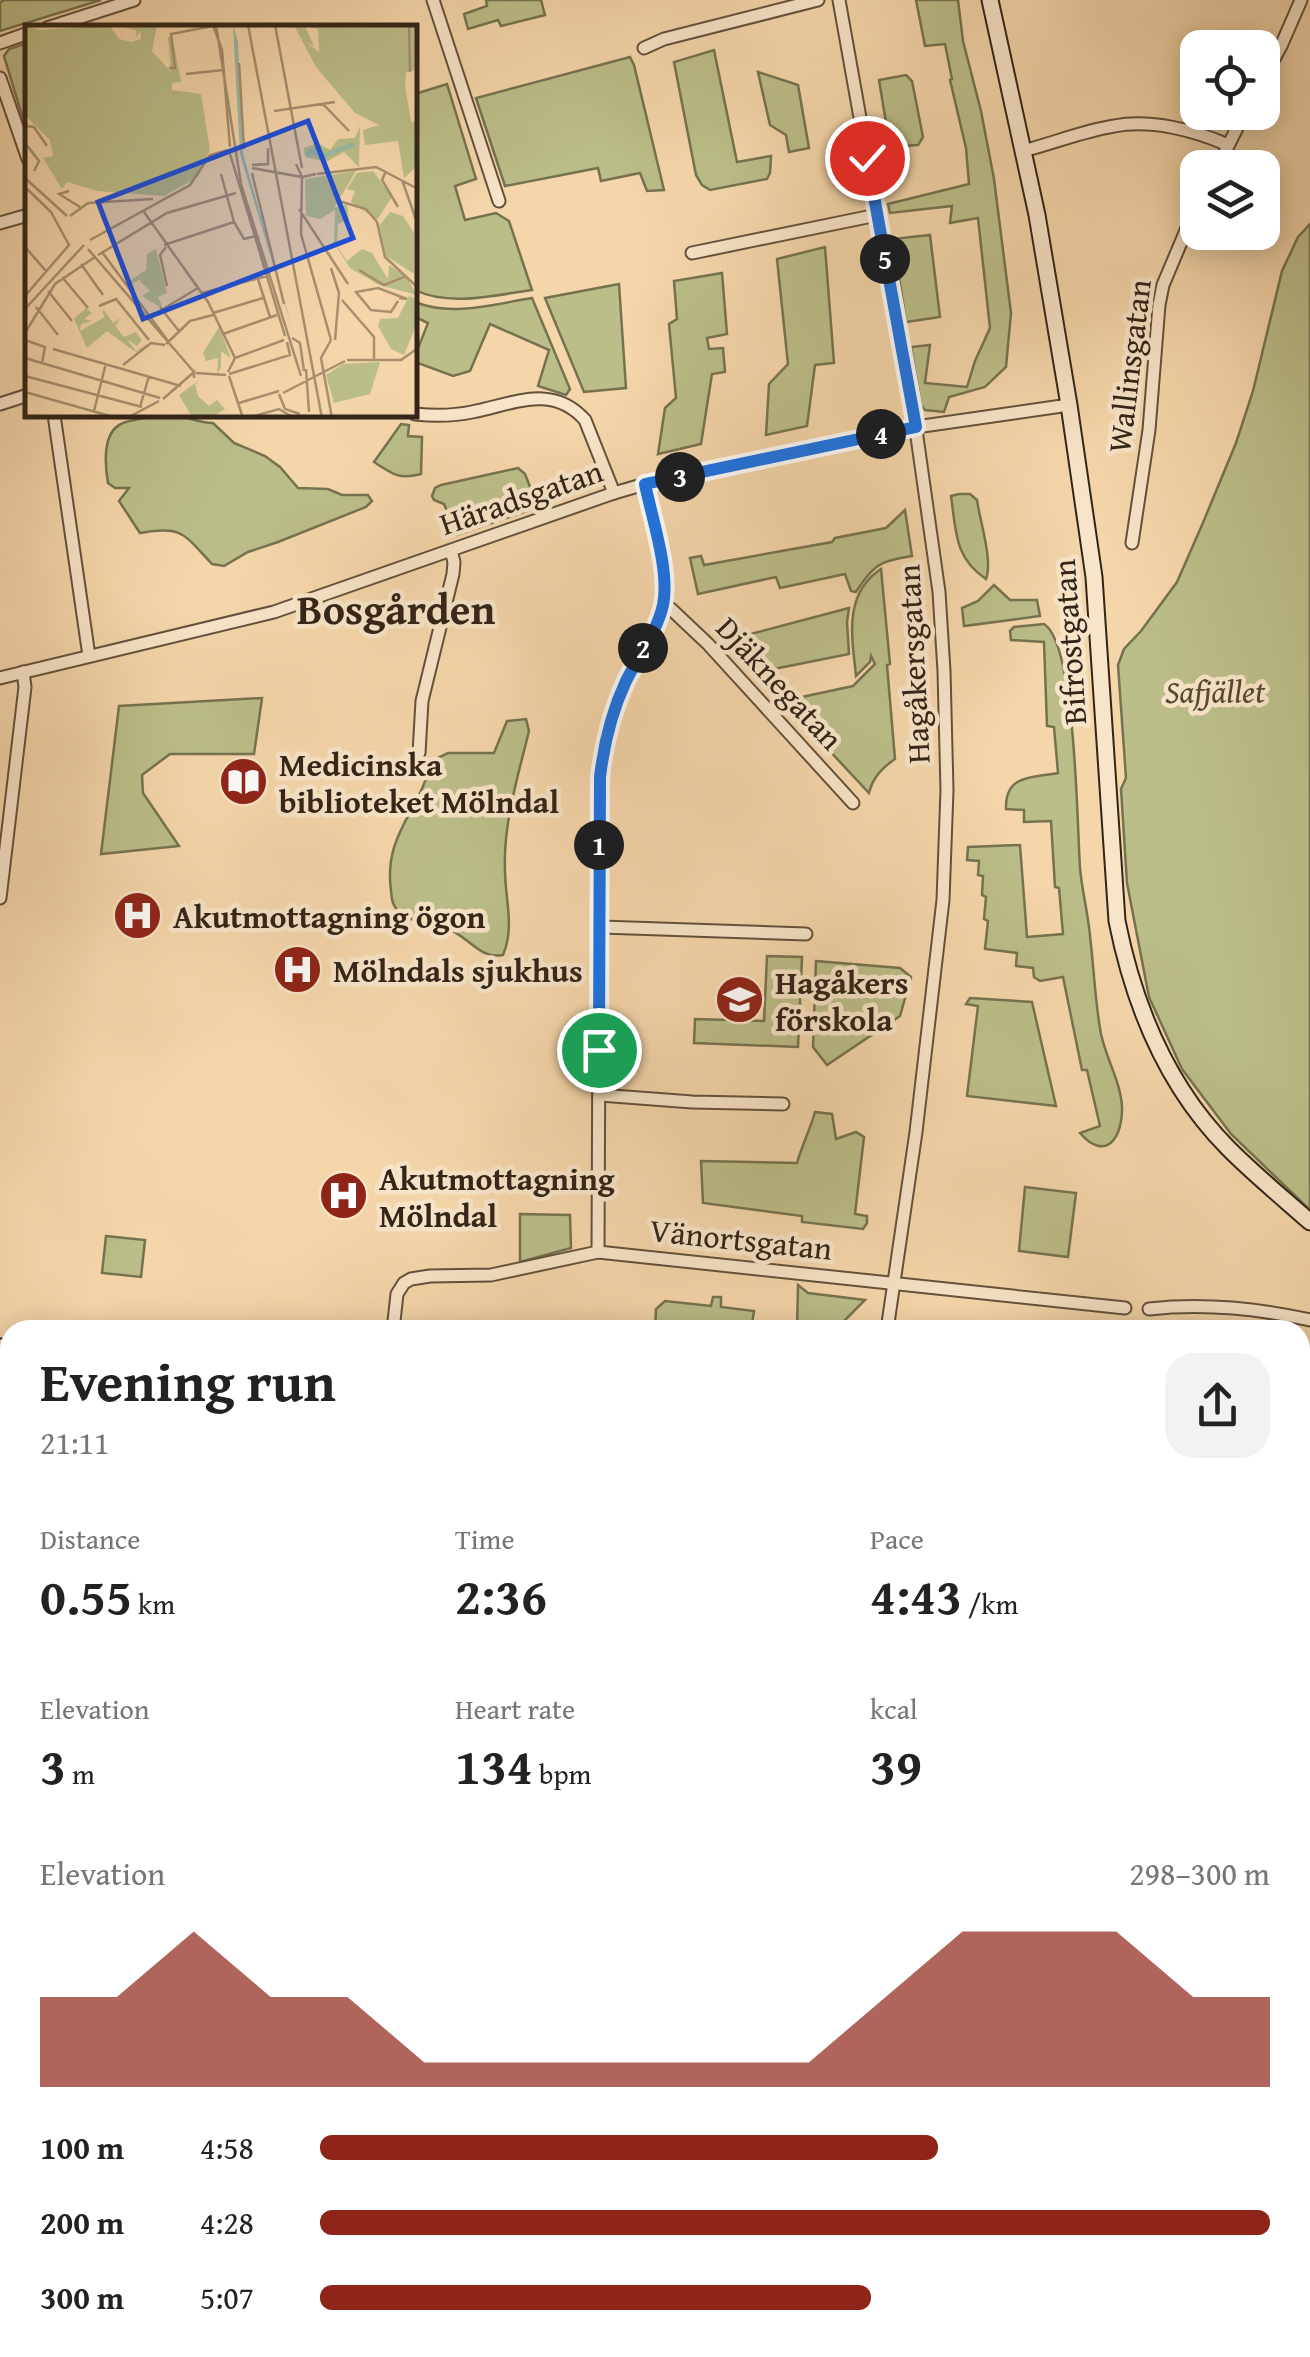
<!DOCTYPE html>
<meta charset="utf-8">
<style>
body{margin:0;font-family:"Gentium Book Plus",serif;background:#f2f2f2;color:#222;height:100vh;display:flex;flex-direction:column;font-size:38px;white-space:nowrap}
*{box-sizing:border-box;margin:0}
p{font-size:32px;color:#767676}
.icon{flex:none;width:55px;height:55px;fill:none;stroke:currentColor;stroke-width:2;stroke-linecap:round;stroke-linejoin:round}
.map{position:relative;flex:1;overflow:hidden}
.details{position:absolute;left:0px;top:1320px;width:1310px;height:1038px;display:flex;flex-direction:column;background:#fff;border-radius:30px 30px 0 0;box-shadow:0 5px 25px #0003}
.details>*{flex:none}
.buttons{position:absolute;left:1180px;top:30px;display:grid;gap:20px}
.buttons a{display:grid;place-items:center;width:100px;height:100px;border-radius:20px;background:#fff;box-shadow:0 5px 25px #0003;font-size:50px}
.pin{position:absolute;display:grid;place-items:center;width:85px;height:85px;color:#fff;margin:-42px;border:5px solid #fff;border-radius:50%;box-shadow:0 2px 10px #0007}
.km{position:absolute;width:50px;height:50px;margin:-25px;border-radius:50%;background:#222;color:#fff;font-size:28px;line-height:50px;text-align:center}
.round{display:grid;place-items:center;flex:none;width:105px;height:105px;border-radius:30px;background:#f2f2f2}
.overview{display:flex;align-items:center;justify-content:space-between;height:170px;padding:0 40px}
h1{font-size:55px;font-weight:700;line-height:75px}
.stats{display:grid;grid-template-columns:repeat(3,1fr);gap:15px;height:170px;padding:10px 40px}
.stats div{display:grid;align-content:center}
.stats b{font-size:50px;font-weight:700}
.stats small{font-size:28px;font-weight:400}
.stats p{font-size:28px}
.chart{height:280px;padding:20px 40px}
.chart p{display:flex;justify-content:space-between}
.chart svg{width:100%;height:180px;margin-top:10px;fill:#8f2418;opacity:.7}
ul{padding:0 40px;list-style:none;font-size:32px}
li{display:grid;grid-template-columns:160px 120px 1fr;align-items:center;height:75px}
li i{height:25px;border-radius:12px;background:#8f2418}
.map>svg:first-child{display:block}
.green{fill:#bbbe89;stroke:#767250;stroke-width:2.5}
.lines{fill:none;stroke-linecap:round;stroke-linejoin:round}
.stream{stroke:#727e6e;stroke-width:4}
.minor-casing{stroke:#63513c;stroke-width:15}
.tertiary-casing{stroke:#63513c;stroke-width:18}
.secondary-casing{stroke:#322518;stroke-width:19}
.motorway-casing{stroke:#322518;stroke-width:24}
.minor{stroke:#f8e4c8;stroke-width:11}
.tertiary{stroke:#f8e4c8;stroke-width:14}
.secondary{stroke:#f8e4c8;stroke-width:15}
.motorway{stroke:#eabb75;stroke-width:20}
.tram{stroke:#322518;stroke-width:2.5}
.rail{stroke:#322518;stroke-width:4;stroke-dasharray:18 18;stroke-linecap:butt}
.route-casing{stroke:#fff;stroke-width:20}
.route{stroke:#1a73e8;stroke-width:12}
.labels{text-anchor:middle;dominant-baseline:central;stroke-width:9;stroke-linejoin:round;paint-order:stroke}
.street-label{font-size:32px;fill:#322518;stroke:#f8e4c8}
.park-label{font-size:32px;font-style:italic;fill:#544b34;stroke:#f8e4c8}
.poi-label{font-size:32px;font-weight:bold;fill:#322518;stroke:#f8e4c8;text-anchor:start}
.district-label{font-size:42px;font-weight:bold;fill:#322518;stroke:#f8e4c8}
.inset-river{fill:none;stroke:#9cb9a7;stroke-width:5}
.inset-road{fill:none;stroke:#a78f70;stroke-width:2.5}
.view{fill:#1d4ed8;fill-opacity:0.15;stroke:#1d4ed8;stroke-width:5}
.inset-edge{fill:none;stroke:#322518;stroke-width:5}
</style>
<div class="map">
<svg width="1310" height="2357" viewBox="0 0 1310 2357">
<rect width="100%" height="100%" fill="#f5d6aa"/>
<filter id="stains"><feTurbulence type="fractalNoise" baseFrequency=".002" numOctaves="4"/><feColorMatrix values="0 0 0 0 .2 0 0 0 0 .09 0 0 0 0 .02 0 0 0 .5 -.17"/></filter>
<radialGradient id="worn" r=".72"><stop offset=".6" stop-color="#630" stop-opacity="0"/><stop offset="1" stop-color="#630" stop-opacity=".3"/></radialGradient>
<g class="green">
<path d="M5 0H101L0 31V2Z"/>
<path d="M486 0H541L545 15 501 26 498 20 468 29 464 14 487 6Z"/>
<path d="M916 0H958L963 41 981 111 994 179 1011 313 1006 367 985 387 949 397 944 412 925 410 921 405 911 347 930 345 925 383 967 387 975 361 990 328 978 218 950 223 952 206 890 213 888 204 969 184 966 148 950 80 952 79 945 44 925 46Z"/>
<path d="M27 43V84L25 86 27 93V132L4 56 9 49Z"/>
<path d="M714 50 737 162 771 156 770 173 767 179 710 190 702 185 696 175 674 62Z"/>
<path d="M630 57 634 65 664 190 647 191 640 173 601 181 598 168 505 186 476 98Z"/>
<path d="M758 72 798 85 809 148 789 152 786 135 770 125Z"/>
<path d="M906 75 912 81 923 137 918 145 890 147 879 80Z"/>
<path d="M447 84 476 179 455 186 465 220 496 213 509 221 532 290C495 295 450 307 415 290V94Z"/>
<path d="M1310 224V1210L1231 1134 1182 1069 1149 997 1127 883 1121 789 1126 778 1118 665 1124 649 1141 631 1177 582 1202 525 1236 443 1253 391 1282 271 1298 237Z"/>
<path d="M930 235 940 317 906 322 893 239Z"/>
<path d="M825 247 834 363 815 365 807 426 766 435 769 384 788 364 777 259Z"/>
<path d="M722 273 727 334 707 338 709 349 723 348 725 372 712 374 701 444 658 454 665 408 676 398 669 324 677 319 674 281Z"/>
<path d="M619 284 626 388 584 392 545 298Z"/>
<path d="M532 298 570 389 566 395 538 386 549 350 490 324 470 371 453 376 415 362V356L428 323 415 317V302C452 317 494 304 532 298Z"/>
<path d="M169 415C185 415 197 423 213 423L234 443 265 456 280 467 298 488 328 489 342 495H368L372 501 366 507 278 542 248 552 224 566 212 564C184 535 184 525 140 533L119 501 129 488H115L108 483C105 466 102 433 121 424 132 418 156 417 169 415Z"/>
<path d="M401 424 409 425 408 436 422 437 421 474C399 480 392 474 374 462Z"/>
<path d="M518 468 525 474 538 507 457 535 444 504 434 500 432 496 435 488 441 485Z"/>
<path d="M959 494H970L977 500C980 522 993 560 986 579 954 558 956 530 951 496Z"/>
<path d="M905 510 912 556C880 561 874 564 856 592L851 591 845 574 780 588 776 577 698 594 690 558 701 556 704 565 832 542 835 538 886 528Z"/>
<path d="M881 569 890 664 887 665 895 759C882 768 873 777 869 793L783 701 853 686 875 664 871 656 870 662 856 676C852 637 843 594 881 569Z"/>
<path d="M994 585 1010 600H1037L1040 616 964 626 962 608 978 601Z"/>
<path d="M849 608 847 622 849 654 769 670 762 677 728 640Z"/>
<path d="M1044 624C1076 644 1077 825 1080 868 1082 891 1088 913 1090 936 1094 969 1095 1002 1101 1034 1106 1058 1121 1083 1122 1107 1123 1137 1106 1163 1080 1133L1100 1126 1087 1070H1082L1063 977 1040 981 1034 977 1033 968 1016 966 1017 953 985 949 988 921 984 919 986 897 982 895 983 876 978 875 979 861 967 860 968 847 1020 845 1027 937 1063 934 1059 888 1055 887 1051 821 1024 822V810L1006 809C1005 774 1032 778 1058 773L1054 727 1047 726 1044 642 1011 640 1010 631 1014 627Z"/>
<path d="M262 698 254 754H170L142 775 143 793 179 846 101 854 119 706Z"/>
<path d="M526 719 529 731C518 776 503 824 505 870 505 899 515 927 503 955 479 959 470 938 450 930 433 924 414 924 399 912 392 905 392 900 391 891 383 833 421 811 431 761L448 753H494L507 721Z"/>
<path d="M767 956 802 957 798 1047 694 1043 695 1019 764 1021Z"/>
<path d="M816 961 900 968 911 977 900 1016 827 1065 813 1047Z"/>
<path d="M970 998 1032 1002 1056 1106 967 1096 978 1006 966 1004Z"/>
<path d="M815 1112 832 1114 836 1139 856 1132 864 1137 855 1214 867 1216V1223L863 1229 802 1222V1216L703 1203 701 1161 797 1163C802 1145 810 1130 815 1112Z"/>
<path d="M1025 1187 1076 1193 1068 1257 1019 1251Z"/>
<path d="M520 1214 570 1215 571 1248 520 1262Z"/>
<path d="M106 1236 145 1240 141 1277 102 1273Z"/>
<path d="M798 1285 808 1293 865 1300 844 1321 843 1330H797Z"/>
<path d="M713 1297H721V1307L754 1311 751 1330H655L656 1309 665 1301 711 1306Z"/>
<path d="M190 2348H408L395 2357H174Z"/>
<path d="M432 2348H718L716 2357H442Z"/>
<path d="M878 2348H1055V2357H875Z"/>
</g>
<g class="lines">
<path class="stream" d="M915 2348 924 2357"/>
<defs>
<g id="minor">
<path d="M433 0 499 201"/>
<path d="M839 0 917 437 939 592 944 671 947 790 943 900 916 1132 887 1330"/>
<path d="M47 28 134 0"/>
<path d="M0 43 28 33"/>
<path d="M644 48 664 39 818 0"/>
<path d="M0 78 28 159"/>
<path d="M1262 81 1281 46 1301 0"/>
<path d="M1023 151C1054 143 1083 131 1114 126 1151 119 1194 130 1228 145"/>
<path d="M1217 168 1245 112"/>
<path d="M0 223 28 215"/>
<path d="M692 253 877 215"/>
<path d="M0 404 28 395"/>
<path d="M415 414C434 416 453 416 472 412 513 404 552 383 585 420L614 493"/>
<path d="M54 415 89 656"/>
<path d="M1132 543 1149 430 1159 305 1163 285 1198 202"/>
<path d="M663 604 671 609 708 644 853 803"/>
<path d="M0 678 274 612 614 493 645 484 916 427 1069 405"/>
<path d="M419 753 422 701 453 574 454 562 451 551"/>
<path d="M0 898 25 687 23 672"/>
<path d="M601 927 806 934"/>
<path d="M600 1095 692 1102 783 1104"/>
<path d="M598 1252 600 777C604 743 610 713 626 681 637 657 657 632 663 605 670 571 652 518 645 484"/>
<path d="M1149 1309C1204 1303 1256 1308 1310 1320"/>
<path d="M393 1330 397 1294 404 1283 411 1279 430 1276 491 1275 598 1252 1125 1308"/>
<path d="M0 1480 10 1481"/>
<path d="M1300 1652 1310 1654"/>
<path d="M0 2000 10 1998"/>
<path d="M1300 2229 1310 2231"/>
</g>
<g id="tertiary">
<path d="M0 1816 10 1817"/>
<path d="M737 2357 739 2348"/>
</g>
<g id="secondary">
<path d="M990 0 1037 215 1069 405 1094 577 1117 921C1134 1006 1167 1087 1229 1149 1255 1175 1283 1198 1310 1222"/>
<path d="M0 1347H10"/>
<path d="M0 1390 10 1391"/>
<path d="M1300 1466 1310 1464"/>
<path d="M1300 1567 1304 1553"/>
</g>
<g id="motorway">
<path d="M0 1671 10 1673"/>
<path d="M0 1699 10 1702"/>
<path d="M1300 1897 1310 1900"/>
<path d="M1300 1918 1310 1920"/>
<path d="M1300 1947 1310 1950"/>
</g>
</defs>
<use href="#minor" class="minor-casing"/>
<use href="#tertiary" class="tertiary-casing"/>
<use href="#secondary" class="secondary-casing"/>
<use href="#motorway" class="motorway-casing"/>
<use href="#minor" class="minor"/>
<use href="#tertiary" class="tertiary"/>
<use href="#secondary" class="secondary"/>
<use href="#motorway" class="motorway"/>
<g class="tram">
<path d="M0 1360H10"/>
<path d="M1300 1518 1310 1519"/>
</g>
<g class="rail">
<path d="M0 1753 10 1755"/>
<path d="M0 2146 10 2147"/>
<path d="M423 2348 431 2357"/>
</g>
</g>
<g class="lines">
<defs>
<path id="route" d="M599 1050 600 777C604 743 611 713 626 681 638 657 657 632 663 605 670 571 652 519 645 484L916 427 867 158"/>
</defs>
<use href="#route" class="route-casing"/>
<use href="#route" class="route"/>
</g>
<defs>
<symbol id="library-disc" viewBox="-11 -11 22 22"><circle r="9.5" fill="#8f2418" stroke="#f8e4c8"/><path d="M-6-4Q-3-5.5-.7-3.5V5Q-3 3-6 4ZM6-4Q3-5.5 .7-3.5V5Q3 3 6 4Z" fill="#fff"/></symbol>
<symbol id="hospital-disc" viewBox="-11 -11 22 22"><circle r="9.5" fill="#8f2418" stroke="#f8e4c8"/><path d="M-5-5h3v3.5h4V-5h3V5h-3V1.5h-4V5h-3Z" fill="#fff"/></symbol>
<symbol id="school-disc" viewBox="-11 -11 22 22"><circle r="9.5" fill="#8f2418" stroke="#f8e4c8"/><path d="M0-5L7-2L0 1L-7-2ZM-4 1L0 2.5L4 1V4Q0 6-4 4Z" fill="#fff"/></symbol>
</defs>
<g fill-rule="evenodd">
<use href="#library-disc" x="216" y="754" width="55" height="55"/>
<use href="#hospital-disc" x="110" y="888" width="55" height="55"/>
<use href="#hospital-disc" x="270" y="942" width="55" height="55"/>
<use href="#school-disc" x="712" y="972" width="55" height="55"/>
<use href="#hospital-disc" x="316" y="1168" width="55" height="55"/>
</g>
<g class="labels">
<g class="street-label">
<text transform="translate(1129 366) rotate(-83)">Wallinsgatan</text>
<text transform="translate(521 497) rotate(-19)">Häradsgatan</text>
<text transform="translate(1069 642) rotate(-94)">Bifrostgatan</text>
<text transform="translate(913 664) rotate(-93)">Hagåkersgatan</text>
<text transform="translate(780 683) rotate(47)">Djäknegatan</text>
<text transform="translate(741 1239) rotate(6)">Vänortsgatan</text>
</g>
<g class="park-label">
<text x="1215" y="691">Safjället</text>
</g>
<g class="poi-label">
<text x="279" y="764">Medicinska<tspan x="279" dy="37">biblioteket Mölndal</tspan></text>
<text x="173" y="916">Akutmottagning ögon</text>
<text x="333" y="970">Mölndals sjukhus</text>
<text x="775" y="982">Hagåkers<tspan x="775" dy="37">förskola</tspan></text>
<text x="379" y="1178">Akutmottagning<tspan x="379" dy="37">Mölndal</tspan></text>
</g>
<g class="district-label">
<text x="396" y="608">Bosgården</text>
</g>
</g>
<g transform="translate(25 25)">
<rect width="392" height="392" fill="#f5d6aa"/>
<path d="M0 0 15 5 84 0 94 14 106 17 116 14 115 6 110 14 112 6 92 0H132L127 26 146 47 143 12H146L147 9 152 8 147 10 156 57 147 58V65L176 69 185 125 173 152 139 171 72 166 42 157 37 164 18 133 28 131 25 115 0 90ZM269 0 280 1 289 21 281 17 294 27 293 4 282 1 392 0V45L381 47 380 59 386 97 392 96V141L379 153 373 116 340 120 338 105 354 100 330 88 291 42ZM335 101 334 142 319 127 301 137 280 132 279 123 293 118 305 125 313 114 330 113ZM331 146 309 183 322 179 324 194 313 199 312 221 322 236 337 224 347 228 363 254 364 240 380 251 362 260 382 253 392 270 354 260 325 243 309 218 310 185 295 194 281 191 280 154ZM348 146 367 172 352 195 326 177 330 166 322 164 332 148ZM365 187 378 191 389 208V249L361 231 354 201ZM131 224 142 268 133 272 137 280 135 282 117 271 125 266 114 255 107 259H100L121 245 122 229ZM384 271 392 274V298L379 330 366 324 353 301 355 294 373 293ZM61 283 67 288 59 294 67 296 56 299 55 306 80 292 77 287 79 285 88 298 96 293 90 301 99 312 111 307 117 315 112 321 102 314 111 326 125 317 112 327 109 326 82 306 62 323 49 294ZM194 302 206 333 196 326V342L192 349 193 333 181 336 178 328ZM355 337 345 369 309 378 301 350 318 339ZM177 353 170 359 173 371 184 381 192 375 200 384 188 392H167L154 370Z" fill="#bbbe89"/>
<path d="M208 0 213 17 218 128 269 310 215 129Z" fill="#9cb9a7"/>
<path class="inset-river" d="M281 130 289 125 296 132 329 119"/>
<path class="inset-road" d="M188 0 197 25 205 122M191 0 216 159 276 351M223 0 297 393M250 0 277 143M384 0 385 47M214 38 219 124M144 43H150L146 9 188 1M161 49 198 45M297 78 324 106M249 86 310 77M0 101 9 102 22 121M0 118 14 136 9 146M205 129 260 311M227 140 243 139V123M227 143 277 152 271 139M361 146 357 155 373 182M227 148 259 279M196 149 209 197 219 214 231 211M291 149 277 152 276 209 306 315M292 149 351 142 393 164M0 153 42 191M377 155 393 200M0 162 26 187 44 220 0 271M44 166 34 169 55 182M314 176 341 184 352 197 360 232 391 261M274 184 323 259M119 187 183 277 210 333M45 191 63 178 128 174M65 215 165 160 185 130 203 125M139 220 209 197M141 222 135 230 142 261M1 223 21 246M63 224 169 347M77 227 143 316M73 230 142 188 211 168M56 239 78 270M306 243 314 268 310 315M334 245 359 260 382 251M37 252 63 283M233 254 245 292M23 266 47 296M177 268 242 251M317 275 349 312V335M373 276 366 287 346 285 331 267 353 263 382 274 374 273M74 281 91 274 124 315M11 282 33 310M135 282 154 306M0 284 59 220M188 288 238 273M123 293 173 263M0 308 30 259 70 232M198 309 252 290M267 313 275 318 279 346M0 315 20 322 17 338M306 315 296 333 307 393M141 319 165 296 188 290M28 324 156 361M0 333 135 373M322 335H376L393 323M98 340 126 318 140 320M281 344 284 387M203 347 210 333 259 315M171 348 201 350M204 349 265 330 262 317M0 351 117 382M204 351 218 393M0 367 92 393M258 368 320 336M254 369 260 384 275 389M138 374 169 347V353M214 378 254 366M115 382 124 351M69 386 81 338M102 393 134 376M222 393 254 384 269 393"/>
<path class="view" d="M283 96 328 213 118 294 73 177Z"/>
<rect width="392" height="392" class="inset-edge"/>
</g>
<rect width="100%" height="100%" filter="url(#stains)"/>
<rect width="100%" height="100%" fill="url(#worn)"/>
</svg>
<div class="buttons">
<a><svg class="icon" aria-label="locate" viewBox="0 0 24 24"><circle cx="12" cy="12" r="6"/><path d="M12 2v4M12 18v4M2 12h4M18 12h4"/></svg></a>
<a><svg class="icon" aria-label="layers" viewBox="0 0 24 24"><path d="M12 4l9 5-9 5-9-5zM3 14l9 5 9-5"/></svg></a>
</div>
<div class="pin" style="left:599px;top:1050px;background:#1e9e55"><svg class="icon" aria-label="arrive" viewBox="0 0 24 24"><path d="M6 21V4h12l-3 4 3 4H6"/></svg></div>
<div class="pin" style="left:867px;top:158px;background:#d93025"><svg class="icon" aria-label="check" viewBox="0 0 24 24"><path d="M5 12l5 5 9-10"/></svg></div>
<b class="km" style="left:599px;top:845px">1</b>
<b class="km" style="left:643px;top:648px">2</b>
<b class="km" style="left:680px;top:477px">3</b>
<b class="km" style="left:881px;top:434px">4</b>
<b class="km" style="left:885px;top:259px">5</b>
<section class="details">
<div class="overview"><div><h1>Evening run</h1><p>21:11</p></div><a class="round"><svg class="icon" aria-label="share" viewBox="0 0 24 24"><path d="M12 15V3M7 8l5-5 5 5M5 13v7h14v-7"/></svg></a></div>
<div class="stats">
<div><p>Distance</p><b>0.55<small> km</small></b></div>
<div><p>Time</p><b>2:36</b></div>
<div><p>Pace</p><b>4:43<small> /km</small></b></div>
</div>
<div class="stats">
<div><p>Elevation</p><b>3<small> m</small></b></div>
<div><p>Heart rate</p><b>134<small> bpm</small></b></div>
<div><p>kcal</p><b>39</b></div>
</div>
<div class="chart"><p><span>Elevation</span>298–300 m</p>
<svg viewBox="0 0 160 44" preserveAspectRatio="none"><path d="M0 44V22L10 22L20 6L30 22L40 22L50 38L60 38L70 38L80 38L90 38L100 38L110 22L120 6L130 6L140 6L150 22L160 22V44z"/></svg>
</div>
<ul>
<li><b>100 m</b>4:58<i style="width:65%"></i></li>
<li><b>200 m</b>4:28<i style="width:100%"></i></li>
<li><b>300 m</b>5:07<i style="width:58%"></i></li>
</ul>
</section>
</div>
